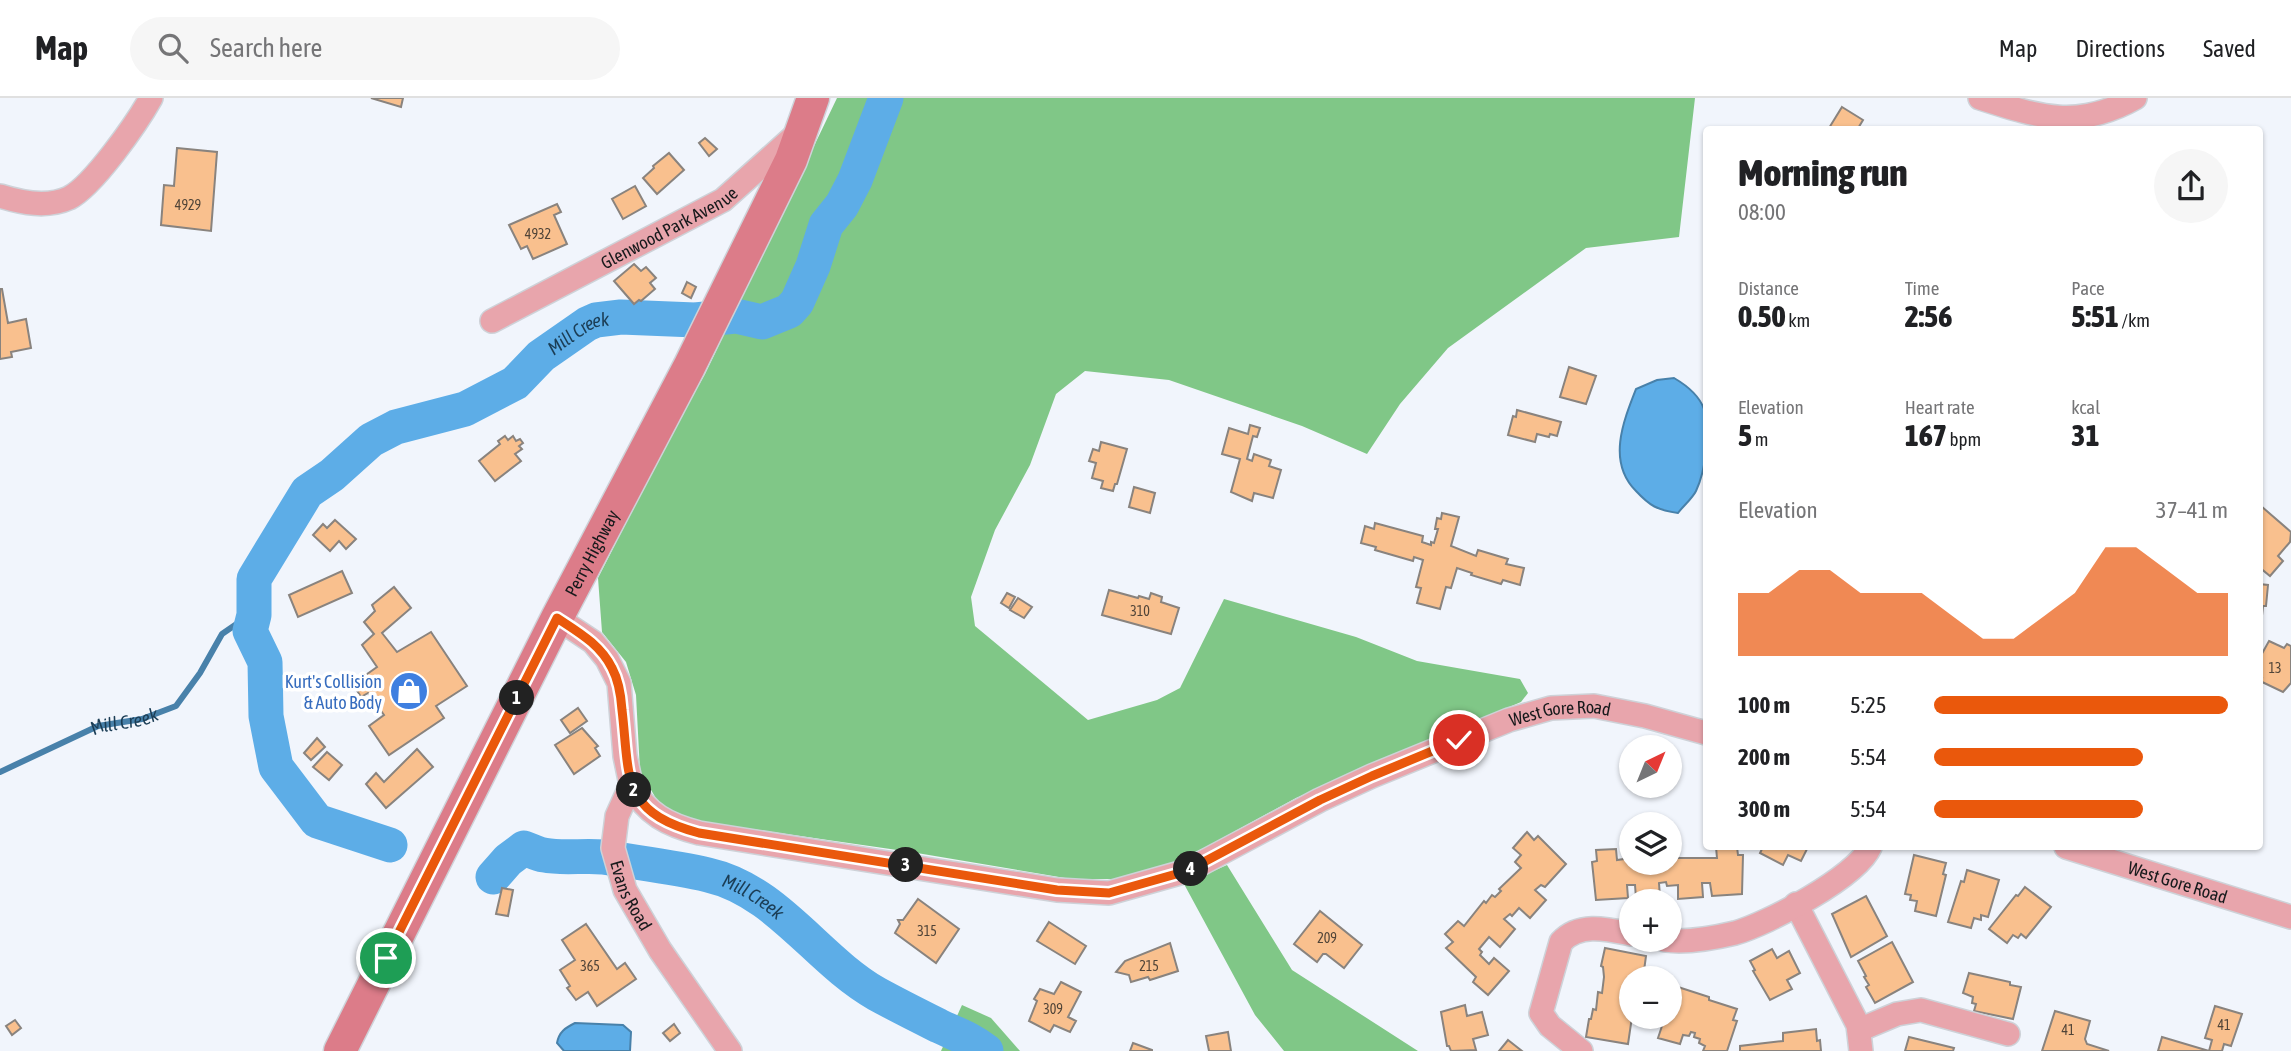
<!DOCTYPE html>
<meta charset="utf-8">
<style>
body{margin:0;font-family:"Asap Condensed",sans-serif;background:#f6f6f6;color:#202124;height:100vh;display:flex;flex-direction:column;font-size:26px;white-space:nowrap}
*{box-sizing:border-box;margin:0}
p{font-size:23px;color:#757577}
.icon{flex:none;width:38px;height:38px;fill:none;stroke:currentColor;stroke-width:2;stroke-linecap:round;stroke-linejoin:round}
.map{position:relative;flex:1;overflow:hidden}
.details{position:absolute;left:1703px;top:28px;width:560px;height:724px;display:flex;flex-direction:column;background:#fff;border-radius:7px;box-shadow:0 2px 5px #0004}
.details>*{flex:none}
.needle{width:46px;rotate:43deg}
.controls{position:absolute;left:1619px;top:637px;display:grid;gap:14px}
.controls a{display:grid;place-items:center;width:63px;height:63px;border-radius:50%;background:#fff;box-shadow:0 2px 5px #0004;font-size:35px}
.pin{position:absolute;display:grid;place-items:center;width:60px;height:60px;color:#fff;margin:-30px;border:4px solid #fff;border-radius:50%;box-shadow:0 2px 7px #0007}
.km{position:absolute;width:35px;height:35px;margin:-18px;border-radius:50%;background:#222;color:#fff;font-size:19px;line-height:35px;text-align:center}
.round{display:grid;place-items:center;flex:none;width:74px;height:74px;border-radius:37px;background:#f6f6f6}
.headline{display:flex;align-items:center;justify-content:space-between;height:119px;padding:0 35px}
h1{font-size:38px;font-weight:800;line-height:52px}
.stats{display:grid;grid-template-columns:repeat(3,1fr);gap:10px;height:119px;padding:7px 35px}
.stats div{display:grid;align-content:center}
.stats b{font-size:30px;font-weight:800}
.stats small{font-size:19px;font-weight:400}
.stats p{font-size:19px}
.chart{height:196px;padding:14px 35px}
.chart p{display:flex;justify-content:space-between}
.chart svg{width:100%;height:126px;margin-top:7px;fill:#ea580c;opacity:.7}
ul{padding:0 35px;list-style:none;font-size:23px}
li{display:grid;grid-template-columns:112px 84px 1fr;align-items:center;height:52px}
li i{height:18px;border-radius:9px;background:#ea580c}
header{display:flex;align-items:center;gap:42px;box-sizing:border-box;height:98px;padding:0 35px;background:#fff;border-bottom:2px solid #e0e0e0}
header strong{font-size:33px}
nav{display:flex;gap:38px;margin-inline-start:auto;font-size:24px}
.search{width:490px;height:63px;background:#f6f6f6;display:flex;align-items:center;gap:18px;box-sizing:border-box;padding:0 24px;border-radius:38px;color:#757577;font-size:26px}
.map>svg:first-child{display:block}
.forest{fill:#80c787}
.water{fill:#5dade7;stroke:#4881aa;stroke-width:2}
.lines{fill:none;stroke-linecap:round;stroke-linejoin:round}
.stream{stroke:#4881aa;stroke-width:6}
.river{stroke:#5dade7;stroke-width:35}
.building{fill:#f9c08e;stroke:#89837e;stroke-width:2}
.street-casing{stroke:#ced2d8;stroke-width:26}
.secondary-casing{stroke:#ced2d8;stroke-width:35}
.street{stroke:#e8a5ac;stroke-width:23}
.secondary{stroke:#dc7c89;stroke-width:32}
.route-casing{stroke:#fff;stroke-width:14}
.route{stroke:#ea580c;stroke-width:9}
.labels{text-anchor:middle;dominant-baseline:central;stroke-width:7;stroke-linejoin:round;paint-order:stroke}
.number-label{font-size:14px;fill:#504438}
.street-label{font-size:18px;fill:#181a1c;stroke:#fff}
.shop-label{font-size:18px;fill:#366cbe;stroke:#fff;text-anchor:end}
.water-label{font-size:19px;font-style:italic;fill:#1b3d55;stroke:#fff}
</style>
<header>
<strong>Map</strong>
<div class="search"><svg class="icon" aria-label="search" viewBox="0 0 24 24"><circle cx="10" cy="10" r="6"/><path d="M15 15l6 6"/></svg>Search here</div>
<nav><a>Map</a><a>Directions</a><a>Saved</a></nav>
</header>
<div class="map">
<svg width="2291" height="953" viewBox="0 0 2291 953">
<rect width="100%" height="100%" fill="#f1f5fc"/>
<g class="forest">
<path d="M837 0H1695L1679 139 1586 150 1448 250 1400 306 1367 356 1302 328 1169 282 1085 273 1056 296 1030 367 995 432 971 499 975 528 1088 622 1157 602 1180 590 1224 501 1356 539 1417 563 1520 581 1528 595 1521 604 1296 700 1208 748 1155 773 1125 781H1071L911 754 689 722 661 709 640 673 636 597 626 564 602 534 598 480 669 340 705 276Z"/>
<path d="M1227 767 1292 872 1418 953H1284L1255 917 1184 786Z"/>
<path d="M962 907 991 920 1020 953H941Z"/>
</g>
<g class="water">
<path d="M1674 280C1686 287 1699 297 1704 311 1712 331 1705 374 1696 393 1692 401 1683 408 1678 415 1657 412 1650 408 1636 393 1607 364 1623 324 1636 291L1657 282Z"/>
<path d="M575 925 623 927 631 934 630 953H564L557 945C559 934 565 930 575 925Z"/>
</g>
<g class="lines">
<path class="stream" id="s1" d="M0 674 98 628 142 621 176 608 200 575 222 536 254 514"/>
<g class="river">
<path id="s2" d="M390 747 317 723 276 669 266 618 265 564 250 533 254 517V481L307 394 332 377 371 342 396 329 465 311 515 285 541 258 587 226 596 222 621 219 695 222 736 218 762 224 789 213 797 204 813 168 826 127 842 107 855 82 886 0"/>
<path id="s3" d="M493 779 508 762 524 750C530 752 537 756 544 757 563 761 584 757 603 759 638 765 674 769 708 777 778 793 817 862 877 896 897 907 919 918 939 928 956 936 971 941 986 953"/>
</g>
</g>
<g class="building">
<path d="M371 0H403L401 9Z"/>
<path d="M1842 9 1863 22 1857 32 1829 30Z"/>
<path d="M705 40 717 51 709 58 699 45Z"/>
<path d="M177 50 217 54 211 133 161 127 164 87 174 88Z"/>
<path d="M669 55 684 72 657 96 643 80 654 70 653 68Z"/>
<path d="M635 88 646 108 623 121 612 101Z"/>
<path d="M557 106 561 114 554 117 567 146 533 161 527 148 521 151 509 127Z"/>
<path d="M634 166 641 173 646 169 656 180 650 185 655 191 641 203 639 202 634 206 614 183Z"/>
<path d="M687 184 696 189 691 200 682 195Z"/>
<path d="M0 191H2L8 225 26 221 31 250 11 254 12 259 0 261Z"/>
<path d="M1569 269 1596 278 1586 306 1560 299Z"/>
<path d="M1517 312 1561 324 1557 338 1550 336 1549 339 1537 336 1535 344 1508 337 1513 318 1516 319Z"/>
<path d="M1250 327 1260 330 1257 339 1253 338 1247 361 1252 363 1254 356 1271 362 1269 368 1281 372 1273 400 1254 395 1252 403 1231 394 1240 361 1222 356 1229 330 1248 336Z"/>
<path d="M505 338 508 342 513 338 516 343 520 341 523 345 519 348 522 351 515 356 521 363 495 383 479 363 500 346 498 343Z"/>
<path d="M1101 344 1127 351 1117 386H1115L1113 393 1101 390 1103 383 1092 380 1096 365 1089 363 1093 351 1099 353Z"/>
<path d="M1134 389 1155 395 1150 415 1129 409Z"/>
<path d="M2261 408 2291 434 2290 444 2278 458 2283 463 2270 478 2259 469V410Z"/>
<path d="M1442 415 1459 419 1451 448 1476 458 1478 452 1508 461 1506 466 1524 470 1520 487 1503 482 1501 486 1471 477 1472 475 1457 470 1451 490 1446 489 1440 511 1417 505 1421 490 1416 489 1423 462 1414 459 1413 463 1375 452 1376 449 1361 445 1365 428 1374 431 1375 425 1423 438 1422 444 1431 447V444L1434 445 1438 431H1435L1437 420 1441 421Z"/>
<path d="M335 422 356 441 346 451 339 443 330 453 313 437 323 426 327 430Z"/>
<path d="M342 473 352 495 298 519 289 497Z"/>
<path d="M2259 486 2268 487 2266 508H2263L2260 537Z"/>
<path d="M394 489 411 510 382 535 397 554 431 534 467 588 436 608 444 620 389 657 369 628 384 617 368 595 361 599 353 586 377 569 362 547 374 536 364 524 375 513 372 507Z"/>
<path d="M1109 492 1138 500 1139 498 1149 501 1151 495 1162 499 1161 504 1179 510 1171 536 1102 517Z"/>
<path d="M1007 495 1015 499 1009 510 1001 505Z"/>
<path d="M1018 500 1032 509 1024 520 1010 512Z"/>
<path d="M2269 543 2284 550 2287 546 2291 548V585L2283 594 2260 583 2262 580 2259 578V561Z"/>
<path d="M578 610 587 623 570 635 561 622Z"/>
<path d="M582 630 598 648 595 650 600 658 574 676 555 647Z"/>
<path d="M317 640 325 649 311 662 304 655Z"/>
<path d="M417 651 433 669 386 710 366 686 376 675 384 684Z"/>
<path d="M327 654 342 667 329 682 313 669Z"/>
<path d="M1527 734 1534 742 1538 738 1566 766 1545 789 1541 787 1535 792 1546 802 1530 820 1519 810 1512 818 1510 816 1504 821 1515 831 1500 849 1489 839 1479 851 1482 854 1480 857 1489 866 1494 860 1509 873 1488 897 1473 884 1476 879 1446 850 1453 844 1445 836 1458 823 1464 828 1484 803 1486 805 1492 797 1495 799 1501 793 1499 791 1521 770 1515 764 1521 757 1513 750Z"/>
<path d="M1716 749H1737L1738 757H1743L1742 796 1712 798 1710 785H1702L1703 799 1678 801V787L1667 788 1666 784 1659 785 1660 799 1636 800 1635 787H1627L1628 800 1596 802 1592 764 1597 763 1596 752 1616 751 1617 762 1631 760V765H1670V762L1676 760H1717Z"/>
<path d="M1763 749H1808L1801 763 1788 757 1783 767 1760 755Z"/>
<path d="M1914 757 1946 765 1943 776 1946 777 1936 818 1915 813 1917 803 1910 802 1911 797 1905 796Z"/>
<path d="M1967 772 1999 782 1988 819 1981 817V822L1974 820 1971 830 1948 824 1961 783 1964 784Z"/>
<path d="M2025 789 2051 809 2026 840 2021 836 2018 840 2013 837 2007 845 1989 831 2016 797 2018 798Z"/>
<path d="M502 790 513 792 508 818 496 816Z"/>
<path d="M1866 798 1887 838 1851 859 1832 816Z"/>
<path d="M918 801 959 831 936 865 895 835 900 826 898 822H903Z"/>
<path d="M1320 813 1362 847 1344 870 1326 856H1323L1317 864 1294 846Z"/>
<path d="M1049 824 1086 848 1075 866 1037 843Z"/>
<path d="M586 826 617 871 625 865 636 881 597 908 588 894 576 902 567 890 570 888 560 872 575 862 562 842Z"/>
<path d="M1892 844 1913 884 1875 905 1866 889 1869 887 1864 879 1866 878 1858 863Z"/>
<path d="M1170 845 1178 873 1150 882 1148 879 1131 884 1129 877 1116 874 1125 863Z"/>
<path d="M1605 850 1646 858 1643 880H1631L1632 919 1628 946 1586 939 1589 921H1591L1593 911 1596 912 1598 894 1602 895 1604 879 1603 869 1601 868Z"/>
<path d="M1772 851 1777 860 1789 853 1800 875 1787 882 1792 891 1770 902 1753 873 1755 872 1750 863Z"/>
<path d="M1969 875 2010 884V887L2021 889 2013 921 1974 913 1976 906 1972 905 1973 899 1963 895Z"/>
<path d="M1061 884 1081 894 1068 919 1076 923 1070 934 1054 927 1050 934 1029 923 1037 903 1034 901 1040 891 1054 896Z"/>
<path d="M1678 889 1709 899V902L1737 911 1733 922 1737 923 1727 953H1703L1705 948 1699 945 1700 941 1694 939 1695 935 1691 934 1689 938 1683 937 1680 946 1658 940 1665 919H1670V904L1671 899 1675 900Z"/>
<path d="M1465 907 1467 918 1482 914 1488 937 1473 941 1476 952 1451 953 1449 948H1447L1441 914Z"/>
<path d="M2215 908 2242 916 2231 948 2224 946 2222 953H2209L2212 942 2205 940Z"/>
<path d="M2055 913 2090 923 2085 941 2087 946 2109 953H2042Z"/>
<path d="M15 922 21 930 12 937 6 928Z"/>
<path d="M674 926 680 935 670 943 663 935Z"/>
<path d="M1816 931 1817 943 1820 942 1821 953H1740V948L1783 943V935Z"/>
<path d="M1228 934 1231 953H1209L1206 938Z"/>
<path d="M1909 939 1954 950 1953 953H1905Z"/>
<path d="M2162 939 2209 953H2158Z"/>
<path d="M1508 942 1522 953H1499Z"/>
<path d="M1133 945 1152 952V953H1130Z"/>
</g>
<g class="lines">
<defs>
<g id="street">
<path d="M1980 0C2039 19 2078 32 2135 0"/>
<path d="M0 98C22 105 47 110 69 100 93 88 137 25 151 0"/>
<path id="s4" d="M492 223 723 102 799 34"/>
<path id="s5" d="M557 520 593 544 607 561 619 585 625 658 631 687 617 718 613 750 625 792 660 852 730 953"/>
<path id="s6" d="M631 687C646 716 668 727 699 735L1057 792 1109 795 1187 773 1320 702 1372 678 1509 622 1551 610 1594 608 1645 618 1706 635"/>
<path id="s7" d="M2066 749 2291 819"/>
<path d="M1796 806 1858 927 1861 953"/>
<path d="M1665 842C1686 845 1714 840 1735 835 1767 826 1857 779 1870 749"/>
<path d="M1859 932 1897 916 1921 912 2008 936"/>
<path d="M1581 953 1550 928 1541 915 1561 844C1579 824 1607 831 1631 836"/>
</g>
<g id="secondary">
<path id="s8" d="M340 953 557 520 689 269 762 121 791 62 813 0"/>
</g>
</defs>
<use href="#street" class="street-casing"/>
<use href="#secondary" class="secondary-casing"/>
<use href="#street" class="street"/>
<use href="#secondary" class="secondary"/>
</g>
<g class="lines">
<defs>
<path id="route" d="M386 860 557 520C578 534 600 546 612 570 619 583 621 597 622 612 630 679 620 714 699 735L1057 792 1109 795 1187 773 1320 702 1372 678 1459 642"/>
</defs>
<use href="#route" class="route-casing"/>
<use href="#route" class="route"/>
</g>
<defs>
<symbol id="shop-disc" viewBox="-11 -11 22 22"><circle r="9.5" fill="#3f7fe0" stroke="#fff"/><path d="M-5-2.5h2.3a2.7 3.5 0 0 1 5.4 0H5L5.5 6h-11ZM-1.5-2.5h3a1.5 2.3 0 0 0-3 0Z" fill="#fff"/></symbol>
</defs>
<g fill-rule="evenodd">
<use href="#shop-disc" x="387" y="571" width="44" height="44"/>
</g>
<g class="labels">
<g class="number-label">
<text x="188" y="107">4929</text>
<text x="538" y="136">4932</text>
<text x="1140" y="513">310</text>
<text x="2275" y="570">13</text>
<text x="927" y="833">315</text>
<text x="1327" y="840">209</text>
<text x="590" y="868">365</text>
<text x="1149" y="868">215</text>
<text x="1053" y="911">309</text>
<text x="2224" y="927">41</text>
<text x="2068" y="932">41</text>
</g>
<g class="street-label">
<text stroke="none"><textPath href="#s4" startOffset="200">Glenwood Park Avenue</textPath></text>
<text stroke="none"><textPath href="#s8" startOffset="558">Perry Highway</textPath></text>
<text stroke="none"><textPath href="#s6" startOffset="990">West Gore Road</textPath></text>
<text stroke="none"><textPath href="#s7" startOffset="117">West Gore Road</textPath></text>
<text stroke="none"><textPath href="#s5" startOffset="312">Evans Road</textPath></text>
</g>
<g class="shop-label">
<text x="382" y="583">Kurt's Collision<tspan x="382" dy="21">&amp; Auto Body</tspan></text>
</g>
<g class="water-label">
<text stroke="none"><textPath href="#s2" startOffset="760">Mill Creek</textPath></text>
<text stroke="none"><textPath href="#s1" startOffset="135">Mill Creek</textPath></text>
<text stroke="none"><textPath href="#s3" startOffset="280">Mill Creek</textPath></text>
</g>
</g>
</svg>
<div class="controls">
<a><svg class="needle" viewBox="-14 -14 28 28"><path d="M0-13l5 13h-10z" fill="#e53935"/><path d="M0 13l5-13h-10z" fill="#757577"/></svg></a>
<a><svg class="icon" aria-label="layers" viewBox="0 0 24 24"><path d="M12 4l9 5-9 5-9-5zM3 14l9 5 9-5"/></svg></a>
<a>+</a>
<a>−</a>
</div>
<div class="pin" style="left:386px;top:860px;background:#1e9e55"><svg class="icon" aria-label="arrive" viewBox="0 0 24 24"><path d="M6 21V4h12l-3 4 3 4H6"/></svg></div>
<div class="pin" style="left:1459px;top:642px;background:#d93025"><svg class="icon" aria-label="check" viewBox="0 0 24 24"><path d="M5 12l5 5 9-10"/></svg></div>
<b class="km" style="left:517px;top:600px">1</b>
<b class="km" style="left:634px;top:692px">2</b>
<b class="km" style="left:906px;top:767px">3</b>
<b class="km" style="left:1191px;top:771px">4</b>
<section class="details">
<div class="headline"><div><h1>Morning run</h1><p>08:00</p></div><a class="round"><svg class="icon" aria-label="share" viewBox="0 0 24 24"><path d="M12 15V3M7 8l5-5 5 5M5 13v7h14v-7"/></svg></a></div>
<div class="stats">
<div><p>Distance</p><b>0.50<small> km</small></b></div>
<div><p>Time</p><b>2:56</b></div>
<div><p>Pace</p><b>5:51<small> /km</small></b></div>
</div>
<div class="stats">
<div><p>Elevation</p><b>5<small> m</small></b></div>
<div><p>Heart rate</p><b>167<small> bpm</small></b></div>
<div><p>kcal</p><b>31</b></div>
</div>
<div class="chart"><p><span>Elevation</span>37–41 m</p>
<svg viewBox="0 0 160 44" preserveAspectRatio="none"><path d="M0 44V22L10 22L20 14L30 14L40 22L50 22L60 22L70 30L80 38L90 38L100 30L110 22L120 6L130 6L140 14L150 22L160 22V44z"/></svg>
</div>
<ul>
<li><b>100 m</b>5:25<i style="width:100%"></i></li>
<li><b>200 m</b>5:54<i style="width:71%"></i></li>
<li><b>300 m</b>5:54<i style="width:71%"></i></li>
</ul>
</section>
</div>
